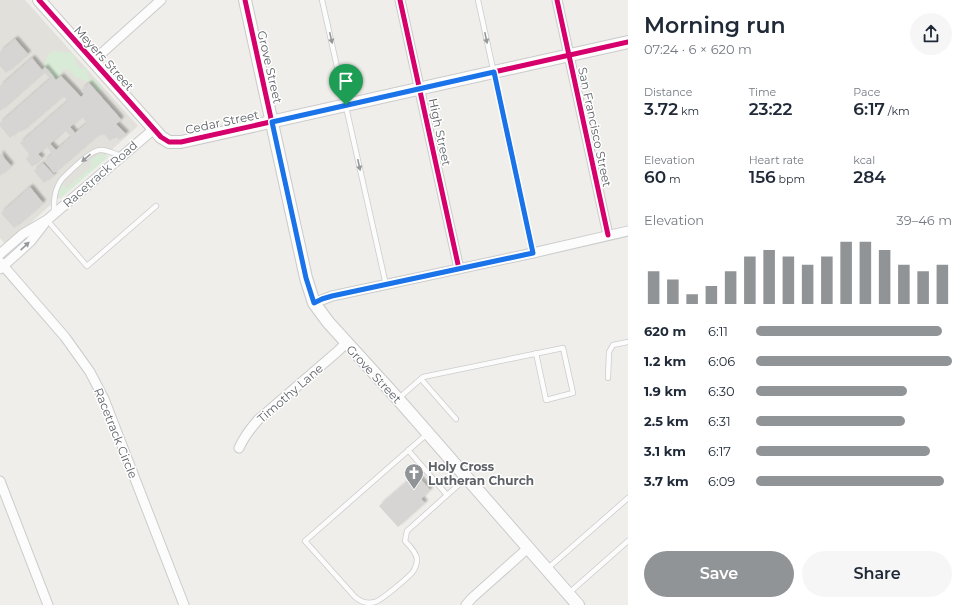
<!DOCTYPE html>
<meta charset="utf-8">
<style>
body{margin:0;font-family:Montserrat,sans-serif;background:#f6f6f7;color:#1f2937;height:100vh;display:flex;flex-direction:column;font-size:15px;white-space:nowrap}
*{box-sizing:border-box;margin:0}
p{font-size:13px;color:#747a83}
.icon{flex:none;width:22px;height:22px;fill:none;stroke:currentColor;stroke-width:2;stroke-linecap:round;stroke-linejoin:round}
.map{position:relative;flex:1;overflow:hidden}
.drawer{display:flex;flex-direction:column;background:#fff;width:340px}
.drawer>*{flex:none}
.pin{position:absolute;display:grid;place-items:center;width:34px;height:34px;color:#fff;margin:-41px -17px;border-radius:50% 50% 50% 0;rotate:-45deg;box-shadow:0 0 4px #0007}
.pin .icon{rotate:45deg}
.round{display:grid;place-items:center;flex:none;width:42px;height:42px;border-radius:21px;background:#f6f6f7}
.head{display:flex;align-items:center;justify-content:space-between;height:68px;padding:0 16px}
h1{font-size:22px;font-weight:600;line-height:30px}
.stats{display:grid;grid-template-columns:repeat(3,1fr);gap:6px;height:68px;padding:4px 16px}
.stats div{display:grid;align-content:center}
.stats b{font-size:17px;font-weight:600}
.stats small{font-size:11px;font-weight:400}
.stats p{font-size:11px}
.chart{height:112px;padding:8px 16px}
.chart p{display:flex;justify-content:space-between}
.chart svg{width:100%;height:72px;margin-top:4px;stroke:#919496;stroke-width:6}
.action{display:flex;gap:8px;margin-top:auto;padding:8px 16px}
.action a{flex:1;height:46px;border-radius:24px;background:#919496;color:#fff;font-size:16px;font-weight:600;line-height:46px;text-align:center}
.action a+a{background:#f6f6f7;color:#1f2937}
ul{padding:0 16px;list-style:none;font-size:13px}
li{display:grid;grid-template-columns:64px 48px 1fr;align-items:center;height:30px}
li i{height:10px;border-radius:5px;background:#919496}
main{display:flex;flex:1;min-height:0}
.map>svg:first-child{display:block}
.education{fill:#e2e0da}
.green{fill:#d8ebd6}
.building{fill:#d6d5d3;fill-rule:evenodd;filter:url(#shadow)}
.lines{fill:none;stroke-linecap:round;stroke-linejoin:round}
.lane-casing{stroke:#cbcccc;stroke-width:6}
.street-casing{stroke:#cbcccc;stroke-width:11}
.secondary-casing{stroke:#cacacb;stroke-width:14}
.lane{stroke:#fdfcfc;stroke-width:4.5}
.street{stroke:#fdfcfc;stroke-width:9}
.secondary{stroke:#fdfcfc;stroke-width:12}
.cycleway-casing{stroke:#fff;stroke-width:8}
.cycleway{stroke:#d6006c;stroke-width:5}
.oneway{fill:#96999c}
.route-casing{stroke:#fff;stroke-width:8}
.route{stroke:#1a73e8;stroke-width:5}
.labels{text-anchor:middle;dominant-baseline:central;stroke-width:3;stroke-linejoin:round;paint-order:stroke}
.street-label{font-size:12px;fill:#5f6368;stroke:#fff}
.poi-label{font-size:12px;font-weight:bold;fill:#5f6368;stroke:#fff;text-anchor:start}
</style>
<main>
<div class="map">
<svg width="628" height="605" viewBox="0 0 628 605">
<defs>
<filter id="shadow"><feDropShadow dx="3" dy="-3" stdDeviation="1" flood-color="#0004"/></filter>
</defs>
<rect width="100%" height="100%" fill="#efeeea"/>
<path class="education" d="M0 0H25L138 126 6 245 0 238Z"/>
<g class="green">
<path d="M54 51 67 53 70 52 75 57 74 59 78 66 81 69 85 68 88 71 87 73 88 76 87 77 89 79H94L103 89 98 93 91 83 76 77 67 69 63 70 61 71V76L56 80 44 66C46 59 47 54 54 51Z"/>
<path d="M101 154 109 156 61 198 59 199V191L63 184H64L66 189 92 166 91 159Z"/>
</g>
<g class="building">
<path d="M15 39 28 54 6 73 0 66V52Z"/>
<path d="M32 58 42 70 45 67 56 80 61 76 81 97 84 94 81 90 89 83 119 117 121 120 116 124 126 134 119 140 115 136 110 141 104 134 101 136 99 134 54 173 44 161 52 154 47 147 38 154 42 158 32 167 26 159 30 155 20 143 68 101 63 96 21 132 19 130 10 138 0 126V123L50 79 44 72 0 111V86ZM82 117 87 123 75 133 70 127ZM65 130 71 137 56 150 50 144Z"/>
<path d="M0 153 11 166 0 176Z"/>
<path d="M43 163 54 175 44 183 34 171Z"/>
<path d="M30 187 43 203 14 228 1 213Z"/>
<path d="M416 474 430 490 421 499 425 503 398 527 379 506Z"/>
</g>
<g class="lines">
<defs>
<g id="lane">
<path d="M322 0 386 285"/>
<path d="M478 0 533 253"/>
<path d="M54 213C54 199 54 190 62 179 69 172 91 150 100 150 106 149 115 154 121 156"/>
<path d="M47 220 87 266 156 206"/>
<path d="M608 378 609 352 613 345 628 342"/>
<path d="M421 379 456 419"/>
<path d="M399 398 423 377 563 348 573 393 546 400 536 353"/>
<path d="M427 434 305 541 355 597C361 602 368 604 375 602 382 600 406 579 412 573 415 569 417 564 417 559 416 552 410 546 405 541L407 531 465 479"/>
<path d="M408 450 447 495"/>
<path d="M547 569 628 498"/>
<path d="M569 593 628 541"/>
</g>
<g id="street">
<path d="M400 0 459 269"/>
<path d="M557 0 608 235"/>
<path d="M93 61 161 0"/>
<path d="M0 254 23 234 47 220 154 129"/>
<path d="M0 262 65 337 90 372 104 399 184 605"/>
<path d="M0 269 30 242 44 224"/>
<path d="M314 303 332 296 533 253 628 231"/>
<path d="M239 448C244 437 250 429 258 420L338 351 346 343"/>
<path d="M0 481 48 605"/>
<path d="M466 605 472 598 528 548"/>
</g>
<g id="secondary">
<path d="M39 0 161 137 169 142H181L628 42"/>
<path d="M245 0 306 278 314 303 328 322 398 399 578 605"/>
</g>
</defs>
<use href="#lane" class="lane-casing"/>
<use href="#street" class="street-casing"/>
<use href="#secondary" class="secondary-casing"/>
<use href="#lane" class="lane"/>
<use href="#street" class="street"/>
<use href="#secondary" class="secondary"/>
<defs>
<g id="cycleway">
<path d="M39 0 161 137 169 142H181L628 42"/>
<path d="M245 0 306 278 314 303"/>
<path d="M400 0 459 269"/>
<path d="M557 0 608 235"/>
</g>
</defs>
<use href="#cycleway" class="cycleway-casing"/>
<use href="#cycleway" class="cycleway"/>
</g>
<defs><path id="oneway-solid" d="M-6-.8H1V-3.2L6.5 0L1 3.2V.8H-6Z"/></defs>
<g class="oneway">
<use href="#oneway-solid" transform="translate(331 38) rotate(77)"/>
<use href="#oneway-solid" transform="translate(486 38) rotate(78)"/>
<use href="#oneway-solid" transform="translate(86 158) rotate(139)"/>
<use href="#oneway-solid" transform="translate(359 165) rotate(78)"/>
<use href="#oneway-solid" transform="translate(25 246) rotate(-43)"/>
</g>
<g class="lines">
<defs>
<path id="route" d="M494 72 533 253 332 296 322 299 314 303 306 278 272 122Z"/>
</defs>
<use href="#route" class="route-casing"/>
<use href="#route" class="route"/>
</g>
<defs>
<symbol id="church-pin" viewBox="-11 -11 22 30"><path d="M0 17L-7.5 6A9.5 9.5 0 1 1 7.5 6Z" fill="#919496" stroke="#fff"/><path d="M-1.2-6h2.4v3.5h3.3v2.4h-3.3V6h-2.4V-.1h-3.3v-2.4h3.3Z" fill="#fff"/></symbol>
</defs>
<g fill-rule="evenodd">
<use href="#church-pin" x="403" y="462" width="22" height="30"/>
</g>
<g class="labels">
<g class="street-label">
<text transform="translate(104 58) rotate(48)">Meyers Street</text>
<text transform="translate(270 67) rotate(77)">Grove Street</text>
<text transform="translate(222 122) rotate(-12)">Cedar Street</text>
<text transform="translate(595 127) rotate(78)">San Francisco Street</text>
<text transform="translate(440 132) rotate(78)">High Street</text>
<text transform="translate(100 174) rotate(-41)">Racetrack Road</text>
<text transform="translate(374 374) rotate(47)">Grove Street</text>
<text transform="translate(290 393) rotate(-41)">Timothy Lane</text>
<text transform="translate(116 433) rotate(68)">Racetrack Circle</text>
</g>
<g class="poi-label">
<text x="428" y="466">Holy Cross<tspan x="428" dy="14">Lutheran Church</tspan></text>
</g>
</g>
</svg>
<div class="pin" style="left:346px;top:105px;background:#1e9e55"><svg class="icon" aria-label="arrive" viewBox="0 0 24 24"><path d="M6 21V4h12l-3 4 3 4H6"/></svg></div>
</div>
<section class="drawer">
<div class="head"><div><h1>Morning run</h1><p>07:24 · 6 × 620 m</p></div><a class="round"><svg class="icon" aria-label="share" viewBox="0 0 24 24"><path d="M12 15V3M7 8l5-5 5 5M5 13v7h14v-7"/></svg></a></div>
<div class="stats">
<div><p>Distance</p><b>3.72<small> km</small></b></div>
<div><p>Time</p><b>23:22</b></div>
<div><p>Pace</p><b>6:17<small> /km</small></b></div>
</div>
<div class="stats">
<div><p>Elevation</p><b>60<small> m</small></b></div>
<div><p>Heart rate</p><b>156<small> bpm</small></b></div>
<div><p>kcal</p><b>284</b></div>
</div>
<div class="chart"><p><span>Elevation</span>39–46 m</p>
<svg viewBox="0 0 160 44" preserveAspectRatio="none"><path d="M5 44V24M15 44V29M25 44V38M35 44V33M45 44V24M55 44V15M65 44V11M75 44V15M85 44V20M95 44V15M105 44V6M115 44V6M125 44V11M135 44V20M145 44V24M155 44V20"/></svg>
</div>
<ul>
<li><b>620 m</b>6:11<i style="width:95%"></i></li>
<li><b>1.2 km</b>6:06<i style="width:100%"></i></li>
<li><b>1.9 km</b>6:30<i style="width:77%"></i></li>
<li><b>2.5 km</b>6:31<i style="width:76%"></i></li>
<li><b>3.1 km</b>6:17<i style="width:89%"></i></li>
<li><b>3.7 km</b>6:09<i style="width:96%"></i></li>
</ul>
<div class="action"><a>Save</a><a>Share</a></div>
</section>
</main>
